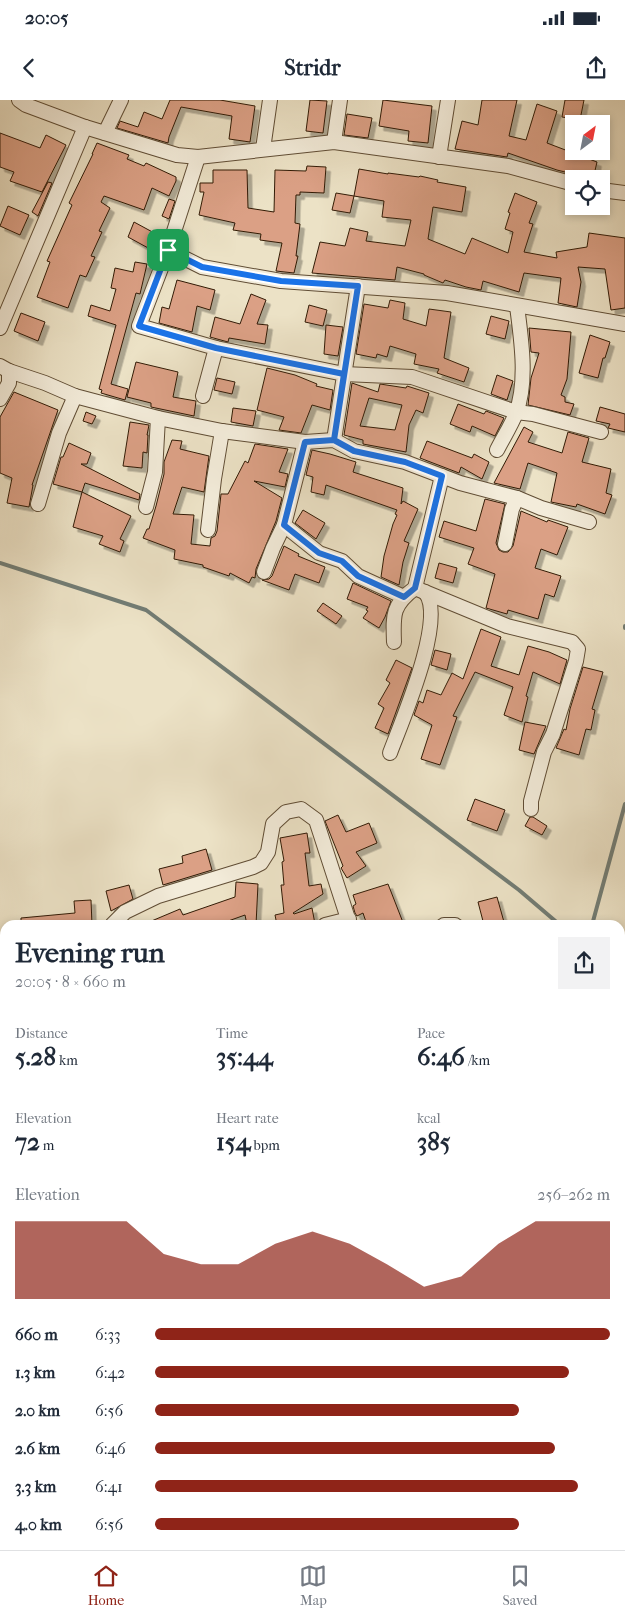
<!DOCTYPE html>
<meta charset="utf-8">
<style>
body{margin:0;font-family:"IM FELL French Canon",serif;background:#f2f2f3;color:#1f2937;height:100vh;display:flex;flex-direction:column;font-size:19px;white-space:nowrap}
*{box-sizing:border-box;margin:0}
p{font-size:16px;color:#747a83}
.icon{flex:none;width:28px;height:28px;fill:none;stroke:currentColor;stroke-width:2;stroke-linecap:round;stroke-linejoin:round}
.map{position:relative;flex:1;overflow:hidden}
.details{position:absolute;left:0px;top:820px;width:625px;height:630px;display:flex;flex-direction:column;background:#fff;border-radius:15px 15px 0 0;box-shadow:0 2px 8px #0003}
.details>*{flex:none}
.needle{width:32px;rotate:32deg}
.fabs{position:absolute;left:565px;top:15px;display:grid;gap:10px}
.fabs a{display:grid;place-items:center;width:45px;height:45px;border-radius:0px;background:#fff;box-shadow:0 2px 8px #0003;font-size:25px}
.pin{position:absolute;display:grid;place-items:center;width:42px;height:42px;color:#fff;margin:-21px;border-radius:10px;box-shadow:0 2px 8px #0006}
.round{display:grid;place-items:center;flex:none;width:52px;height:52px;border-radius:0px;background:#f2f2f3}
.overview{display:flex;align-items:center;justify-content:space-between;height:85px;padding:0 15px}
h1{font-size:28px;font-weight:700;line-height:38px}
.stats{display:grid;grid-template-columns:repeat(3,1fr);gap:8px;height:85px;padding:5px 15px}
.stats div{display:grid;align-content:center}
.stats b{font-size:25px;font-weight:700}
.stats small{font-size:14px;font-weight:400}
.stats p{font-size:14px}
.chart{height:140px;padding:10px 15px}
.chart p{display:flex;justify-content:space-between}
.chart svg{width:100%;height:90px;margin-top:5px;fill:#8f2418;opacity:.7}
ul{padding:0 15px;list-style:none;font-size:16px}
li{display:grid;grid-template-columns:80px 60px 1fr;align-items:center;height:38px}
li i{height:12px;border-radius:6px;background:#8f2418}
.status{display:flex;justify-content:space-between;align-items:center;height:35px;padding:0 25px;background:#fff;direction:ltr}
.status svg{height:14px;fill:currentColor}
header{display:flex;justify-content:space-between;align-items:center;height:65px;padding:0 15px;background:#fff;font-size:22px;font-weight:700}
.menu{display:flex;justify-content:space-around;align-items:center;height:70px;border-top:1px solid #e0e1e3;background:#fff;font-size:14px;color:#747a83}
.menu a{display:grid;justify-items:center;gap:2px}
.menu .on{color:#8f2418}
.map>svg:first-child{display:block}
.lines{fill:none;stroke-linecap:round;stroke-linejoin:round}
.stream{stroke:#727c74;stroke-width:4}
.building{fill:#dba085;stroke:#321b05;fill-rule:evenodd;filter:url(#shadow)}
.street-casing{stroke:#604d35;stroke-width:16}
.street{stroke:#f3ecda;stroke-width:14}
.route-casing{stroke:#fff;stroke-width:10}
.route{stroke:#1a73e8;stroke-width:6}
</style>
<div class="status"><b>20:05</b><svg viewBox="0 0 49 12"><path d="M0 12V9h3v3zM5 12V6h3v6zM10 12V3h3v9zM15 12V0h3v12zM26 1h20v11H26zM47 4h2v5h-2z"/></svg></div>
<header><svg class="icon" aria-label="back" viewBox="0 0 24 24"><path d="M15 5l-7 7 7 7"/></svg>Stridr<svg class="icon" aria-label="share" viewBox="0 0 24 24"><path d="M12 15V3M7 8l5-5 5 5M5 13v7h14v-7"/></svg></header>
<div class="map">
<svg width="625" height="1450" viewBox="0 0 625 1450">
<defs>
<filter id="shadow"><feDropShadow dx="4.5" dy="4.5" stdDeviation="0" flood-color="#0004"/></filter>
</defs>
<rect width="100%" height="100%" fill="#ece2c6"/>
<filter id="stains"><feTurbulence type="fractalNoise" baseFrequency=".004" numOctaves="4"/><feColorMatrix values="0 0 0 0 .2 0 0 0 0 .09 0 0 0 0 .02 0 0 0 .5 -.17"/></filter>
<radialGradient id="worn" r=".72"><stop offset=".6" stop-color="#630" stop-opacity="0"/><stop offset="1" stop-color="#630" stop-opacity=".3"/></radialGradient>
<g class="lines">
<g class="stream">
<path d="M0 463 146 510 519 790 560 825"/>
<path d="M625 526V528"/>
<path d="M592 825 625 704"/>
<path d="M620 1078 625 1087"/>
</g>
</g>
<g class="building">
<path d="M170 0H220L255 6 250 42 229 39 232 16 181 7 169 37 168 43 117 28 120 21 138 27 144 12 162 19Z"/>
<path d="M310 0 327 1 323 33 306 31Z"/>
<path d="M383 0 432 6 428 43 408 41 409 31 379 26Z"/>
<path d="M482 0H517L509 36 526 40 537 4 557 11 547 43 597 62 593 79 557 70 508 53 507 57 455 49 462 21 478 25Z"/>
<path d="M565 0H584L580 20 562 17Z"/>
<path d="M347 14 372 18 368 38 344 35Z"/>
<path d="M0 33 40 48 46 35 66 45 42 92 10 81 14 72 0 67Z"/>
<path d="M97 43 129 55 127 59 144 66 146 63 176 77V81L169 96 152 88 144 110 104 96 101 102 110 108 99 131 102 132 91 156 95 157 86 177 80 175 68 208 37 197 50 162 47 161 72 105 69 103 93 54H92Z"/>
<path d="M307 66 326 67 324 93 300 92V95H296L295 123 300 124 296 156H298L294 173 276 171 282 143 260 140 261 134 233 130 235 123 199 115 204 92H200V83H213V70H247L248 108 274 112 275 70 306 71Z"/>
<path d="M359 69 388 74V73L419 77 420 76 438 80 437 82 466 87 462 112 433 107 428 139 465 154 472 138 508 153 513 132 505 129 510 113 508 112 515 93 537 102 529 123 533 124 524 152 557 158 556 152 587 147 589 133 625 138V208L611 210 605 169 578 167 581 182 577 207 558 203 561 178 524 173 519 192 483 181 481 190 466 187 445 180 443 183 424 175V174L397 167 395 180 312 173 320 142 345 146 350 128 368 132 366 141 405 146 411 120 382 117 384 101 354 96Z"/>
<path d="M48 82 52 83 38 116 32 112Z"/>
<path d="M336 93 354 96 350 113 332 110Z"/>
<path d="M169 99 175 101 169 119 162 116Z"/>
<path d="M8 106 29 115 20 135 0 126Z"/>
<path d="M134 122 158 135 150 149 128 137Z"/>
<path d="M135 162 147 164 140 194 136 193 111 284 128 289 125 300 101 293 102 290 99 289 116 225 88 216 91 205 110 211 116 189 111 188 115 168 133 172Z"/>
<path d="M177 180 215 190 210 210 197 206 192 232 159 223 162 207 169 209Z"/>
<path d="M251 194 266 200 257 224 268 225 265 244 229 238 228 242 210 237 215 217 240 224Z"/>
<path d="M390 200 405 203 403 219 426 226 429 209 451 212 444 258 469 268 464 282 437 273 439 269 414 264 416 254 390 246 387 257 377 254 376 258 356 254 364 204 388 208Z"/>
<path d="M309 205 327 210 323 226 305 222Z"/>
<path d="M21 213 45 222 38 241 14 231Z"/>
<path d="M491 216 509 221 505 239 486 234Z"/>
<path d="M326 225 343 227 338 256 324 254Z"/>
<path d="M529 228 571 232 567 279 561 295 565 297V302L574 304 570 315 528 305 531 278 539 253 531 252Z"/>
<path d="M590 235 610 242 605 258H603L598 278 579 273Z"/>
<path d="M136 262 178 272 173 297 196 301 194 316 151 307V303L127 297Z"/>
<path d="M267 268 295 275 317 284 316 286 333 290 330 310 312 305 301 333 279 330 284 317 257 310Z"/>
<path d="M497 275 513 281 507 300 491 294Z"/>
<path d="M217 278 235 282 232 294 214 290Z"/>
<path d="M352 283 378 292 380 284 406 288 407 286 429 293 423 313 416 310 409 325 406 352 363 344V340L344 335ZM369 298 402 305 395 330 360 326Z"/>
<path d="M14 292 58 310 32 385H33L29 407 7 403 12 378 0 373V317Z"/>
<path d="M458 304 484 314 486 311 504 318 495 336 472 326 470 332 450 324Z"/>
<path d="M600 307 625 314V332L608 328 610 324 596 321Z"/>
<path d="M233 308 256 311 253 326 231 322Z"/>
<path d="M86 312 96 316 92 324 83 321Z"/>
<path d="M130 322 149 325 147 335H148L147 353 143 352 142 368 123 366Z"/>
<path d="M524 327 533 332 528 342 562 353 568 332 589 338 582 362 611 369 606 393 612 395 605 414 577 404 576 407 551 402 557 373 528 363 520 389 494 383Z"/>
<path d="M172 340 182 341 180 349 209 356 204 392 182 387 173 414 194 415 191 444 210 446 211 438 215 436 217 431 221 394H228L245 361 248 363 255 344 288 349 279 372 288 374 285 387 254 381 282 398 276 421 256 469 255 478 252 477 249 483 230 473 229 476 203 467V465L174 459 175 450 143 438 147 429H149L156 406 164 374V362Z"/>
<path d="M427 341 472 358 474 354 489 362 482 379 461 367 459 373 420 358Z"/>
<path d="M69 343 91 353 87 364H81L140 394 139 400 85 383 82 392 53 384 61 357H63Z"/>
<path d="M312 350 330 354 356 362 353 372 403 388 401 404 403 401 418 409 404 441 409 443 403 462 399 485 381 477 384 456 393 424 397 415 395 414 397 410 326 385 324 395 311 392 313 377 306 375Z"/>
<path d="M82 392 131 416 120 439 124 441 120 452 99 444 103 436 73 427Z"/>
<path d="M485 399 505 404 496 443 499 450 503 452H508L513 446 521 411 547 422 548 420 568 427 557 455 541 449 535 468 561 476 554 497 545 494 538 519 508 510 507 514 486 508 495 474 468 464 474 448 439 437 444 421 476 431Z"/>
<path d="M303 410 325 423 316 439 295 423Z"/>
<path d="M284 446 299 454 298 456 325 467 319 483 295 474 289 490 262 480 269 479 272 476Z"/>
<path d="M439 463 457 468 453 483 435 478Z"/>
<path d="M353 483 391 501 385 517 379 528 363 518 368 511 366 510 368 507 347 499Z"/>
<path d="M323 503 342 516 336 524 317 511Z"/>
<path d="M481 529 501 537 491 566 519 575 528 546 549 552 567 560 560 584 533 572 526 596 528 597 522 622 504 615 513 587 475 572 453 616 457 617 440 665 421 659 432 625 414 615 419 601 423 603 427 590 441 595 452 573 463 579Z"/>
<path d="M435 550 451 554 447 570 431 565Z"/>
<path d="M396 560 412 568 388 634 375 628 384 608 378 604 390 583 386 580Z"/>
<path d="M583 567 603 572 592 609 595 610 591 630 586 629 579 655 556 648 564 629 566 630 570 609Z"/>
<path d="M525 622 546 626 534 654 519 650Z"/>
<path d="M475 699 505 710 497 731 467 720Z"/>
<path d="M338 715 346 732 369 723 377 743 356 752 366 766 347 778 341 768 343 766 325 721Z"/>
<path d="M530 717H533L547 726 542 735 525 726Z"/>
<path d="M307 733 310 753H305L309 786 321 784 323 794 293 813 294 814 312 808 315 824 277 825 275 815 284 813 281 785H284L282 762 284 761 280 738Z"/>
<path d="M206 749 212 770 163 785 159 769 183 763 182 756Z"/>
<path d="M236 782 258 784 256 825H247L245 815 217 825H142L180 809 183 815 235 797Z"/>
<path d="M388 784 404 825H367L363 813 357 816 355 813 353 806 356 804 353 795Z"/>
<path d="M129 785 133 799 111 811 106 791Z"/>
<path d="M497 797 504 822 495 825H484L478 802Z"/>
<path d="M91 800 92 825H21V818L75 813 74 801Z"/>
</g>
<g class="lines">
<defs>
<g id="street">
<path d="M19 0 26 5 85 27 177 55 198 57 334 42 508 66 574 84"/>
<path d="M105 33 121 0"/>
<path d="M334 42 340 0"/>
<path d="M263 49 270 0"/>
<path d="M198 57 168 150 139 226 216 248 203 296"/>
<path d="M439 57 448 0"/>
<path d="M601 90 625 93"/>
<path d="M168 150 202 167 281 181 447 193 625 224"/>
<path d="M0 228 85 27"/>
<path d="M216 248 344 274 412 277 516 312 533 314 601 332"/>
<path d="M0 266 9 271 45 283 75 296 158 318 222 331 305 342 334 340 354 351 405 362 460 383 517 398 512 409 505 444"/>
<path d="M0 299 9 283V271"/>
<path d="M334 340 358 186"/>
<path d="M305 342 284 425 319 453 342 461 358 476 404 497"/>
<path d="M497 350C503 338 511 326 516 313 528 281 521 238 517 206"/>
<path d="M517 398 541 408 589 422"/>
<path d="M38 404 59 333 75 296"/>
<path d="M146 407 155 372 158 318"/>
<path d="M208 430 214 379 222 331"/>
<path d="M264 472 273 448 284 425"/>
<path d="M415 488 507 526 572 542 578 549 576 561 553 634 544 652 531 701V709"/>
<path d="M394 542C393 515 392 505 415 488L442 376"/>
<path d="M390 653C401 623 447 518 425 492"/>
<path d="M112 825 125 812 158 796 253 767 261 763 268 752 273 724 286 712 301 709 316 720 350 825"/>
<path d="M325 825 349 819"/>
<path d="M444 825H455"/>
<path d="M0 938H5"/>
<path d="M620 1127 625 1125"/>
<path d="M620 1206 624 1216 620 1228"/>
<path d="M0 1301H5"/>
<path d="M276 1445 279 1450"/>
<path d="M366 1445 367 1450"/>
<path d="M494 1445 496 1450"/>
<path d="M581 1445 584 1450"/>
<path d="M122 1450 131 1445"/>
</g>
</defs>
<use href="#street" class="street-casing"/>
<use href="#street" class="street"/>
</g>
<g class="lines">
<defs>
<path id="route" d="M168 150 202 167 281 181 358 186 334 340 305 342 284 425 319 453 342 461 358 476 404 497 415 488 442 376 405 362 354 351 334 340 344 274 216 248 139 226 168 150"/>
</defs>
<use href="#route" class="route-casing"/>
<use href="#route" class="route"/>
</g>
<rect width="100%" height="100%" filter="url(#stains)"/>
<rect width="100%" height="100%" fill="url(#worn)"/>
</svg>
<div class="fabs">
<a><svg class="needle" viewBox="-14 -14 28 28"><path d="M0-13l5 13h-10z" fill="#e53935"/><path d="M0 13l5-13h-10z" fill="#747a83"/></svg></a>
<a><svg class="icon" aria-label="locate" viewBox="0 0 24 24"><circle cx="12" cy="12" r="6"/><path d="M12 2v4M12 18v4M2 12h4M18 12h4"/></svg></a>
</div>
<div class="pin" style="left:168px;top:150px;background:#1e9e55"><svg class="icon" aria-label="arrive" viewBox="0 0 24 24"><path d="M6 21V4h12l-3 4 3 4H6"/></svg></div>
<section class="details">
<div class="overview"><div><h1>Evening run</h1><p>20:05 · 8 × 660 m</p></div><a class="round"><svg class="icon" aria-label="share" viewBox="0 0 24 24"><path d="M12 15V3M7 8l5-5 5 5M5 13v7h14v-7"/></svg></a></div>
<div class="stats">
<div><p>Distance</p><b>5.28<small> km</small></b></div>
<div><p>Time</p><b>35:44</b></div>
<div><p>Pace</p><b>6:46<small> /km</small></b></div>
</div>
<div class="stats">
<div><p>Elevation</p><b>72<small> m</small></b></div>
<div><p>Heart rate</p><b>154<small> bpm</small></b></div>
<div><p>kcal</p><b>385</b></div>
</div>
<div class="chart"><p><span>Elevation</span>256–262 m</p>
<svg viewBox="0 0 160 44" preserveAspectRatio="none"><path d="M0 44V6L10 6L20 6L30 6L40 22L50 27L60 27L70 17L80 11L90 17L100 27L110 38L120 33L130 17L140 6L150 6L160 6V44z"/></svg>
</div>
<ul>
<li><b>660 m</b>6:33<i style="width:100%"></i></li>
<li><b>1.3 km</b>6:42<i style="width:91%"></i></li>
<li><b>2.0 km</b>6:56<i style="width:80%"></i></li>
<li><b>2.6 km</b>6:46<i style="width:88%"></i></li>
<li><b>3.3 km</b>6:41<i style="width:93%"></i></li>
<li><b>4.0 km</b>6:56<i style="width:80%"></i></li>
</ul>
</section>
</div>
<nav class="menu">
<a class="on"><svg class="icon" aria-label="home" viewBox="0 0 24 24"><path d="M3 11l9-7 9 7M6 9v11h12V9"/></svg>Home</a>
<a><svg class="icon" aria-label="map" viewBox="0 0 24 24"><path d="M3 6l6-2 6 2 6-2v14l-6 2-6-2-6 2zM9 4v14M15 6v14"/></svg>Map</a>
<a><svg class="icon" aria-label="saved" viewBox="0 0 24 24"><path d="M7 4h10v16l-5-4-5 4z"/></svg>Saved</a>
</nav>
